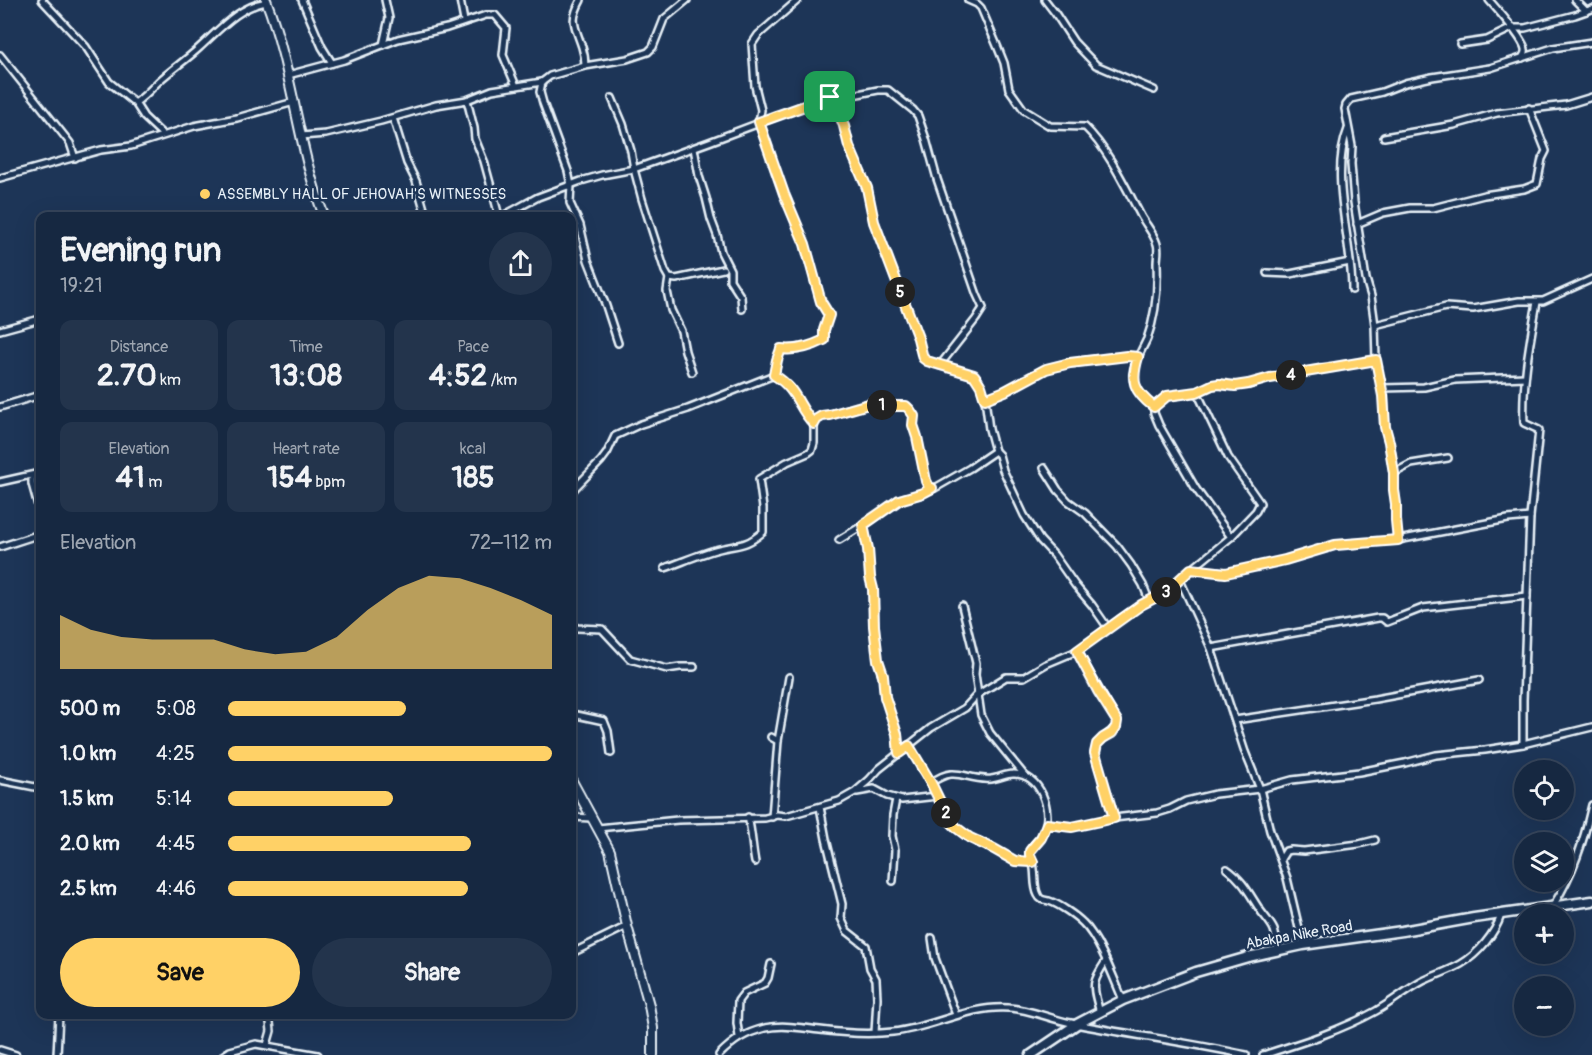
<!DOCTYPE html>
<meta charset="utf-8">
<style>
body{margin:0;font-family:Pangolin,sans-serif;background:#23344c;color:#f1f3f6;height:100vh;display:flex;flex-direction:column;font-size:22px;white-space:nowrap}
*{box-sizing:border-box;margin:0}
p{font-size:20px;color:#9ea6b1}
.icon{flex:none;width:33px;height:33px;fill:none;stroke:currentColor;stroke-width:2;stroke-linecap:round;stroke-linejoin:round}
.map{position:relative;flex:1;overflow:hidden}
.details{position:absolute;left:36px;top:212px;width:540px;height:807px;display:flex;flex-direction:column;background:#162841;border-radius:12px;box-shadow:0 6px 24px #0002,0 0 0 2px #35445a}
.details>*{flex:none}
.controls{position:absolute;left:1514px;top:760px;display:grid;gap:12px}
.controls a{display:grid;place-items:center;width:60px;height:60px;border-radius:50%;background:#162841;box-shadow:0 6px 24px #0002,0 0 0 2px #35445a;font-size:30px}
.pin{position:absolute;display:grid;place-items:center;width:51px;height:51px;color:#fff;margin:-26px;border-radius:12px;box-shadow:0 3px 9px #0006}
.km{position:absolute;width:30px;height:30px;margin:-15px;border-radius:50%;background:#222;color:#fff;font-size:16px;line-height:30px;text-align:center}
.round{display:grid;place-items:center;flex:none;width:63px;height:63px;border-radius:32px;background:#23344c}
.headline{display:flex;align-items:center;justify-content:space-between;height:102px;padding:0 24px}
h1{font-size:33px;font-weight:700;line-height:45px}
.metrics{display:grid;grid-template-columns:repeat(3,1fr);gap:9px;height:102px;padding:6px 24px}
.metrics div{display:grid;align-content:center;border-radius:12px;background:#23344c;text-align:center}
.metrics b{font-size:30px;font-weight:700}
.metrics small{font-size:16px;font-weight:400}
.metrics p{font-size:16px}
.chart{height:168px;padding:12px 24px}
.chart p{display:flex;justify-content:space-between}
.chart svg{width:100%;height:108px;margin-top:6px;fill:#ffd166;opacity:.7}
.cta{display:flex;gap:12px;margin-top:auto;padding:12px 24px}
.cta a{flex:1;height:69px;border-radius:36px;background:#ffd166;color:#111;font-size:24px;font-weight:700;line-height:69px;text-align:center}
.cta a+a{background:#23344c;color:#f1f3f6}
ul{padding:0 24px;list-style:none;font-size:20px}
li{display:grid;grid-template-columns:96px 72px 1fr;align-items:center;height:45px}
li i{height:15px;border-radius:8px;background:#ffd166}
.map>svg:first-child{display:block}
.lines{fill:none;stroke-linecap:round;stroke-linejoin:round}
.street-casing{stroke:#e8f1f8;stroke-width:10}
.secondary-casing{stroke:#e8f1f8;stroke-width:12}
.primary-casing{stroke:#e8f1f8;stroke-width:13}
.street{stroke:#1d3557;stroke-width:5}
.secondary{stroke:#1d3557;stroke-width:8}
.primary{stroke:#1d3557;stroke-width:8}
.route-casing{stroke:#fff;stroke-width:12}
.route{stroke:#ffd166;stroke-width:8}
.poi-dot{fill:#ffd166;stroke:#1d3557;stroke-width:2}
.labels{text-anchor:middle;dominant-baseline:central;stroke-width:5;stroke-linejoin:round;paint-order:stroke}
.poi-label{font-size:15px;fill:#e8f1f8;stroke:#1d3557;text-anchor:start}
.street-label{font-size:15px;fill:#e8f1f8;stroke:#1d3557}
</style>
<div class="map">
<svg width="1592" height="1055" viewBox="0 0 1592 1055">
<rect width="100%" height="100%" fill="#1d3557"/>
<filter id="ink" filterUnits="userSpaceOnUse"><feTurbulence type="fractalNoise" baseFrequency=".0167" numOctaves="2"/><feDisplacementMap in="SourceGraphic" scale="12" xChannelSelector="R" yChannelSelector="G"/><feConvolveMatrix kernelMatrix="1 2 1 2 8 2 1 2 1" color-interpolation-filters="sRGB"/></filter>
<g filter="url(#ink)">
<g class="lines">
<defs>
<g id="street">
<path d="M42 0 86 47 109 82 135 103 144 117 163 135"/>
<path d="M302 0 322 47 332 63"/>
<path d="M460 0 464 21"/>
<path d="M581 0C569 22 575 25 582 47 584 53 585 60 585 66"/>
<path d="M968 0 977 4 981 8 998 48 1004 63 1009 89 1024 110 1050 126 1085 127C1108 149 1126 188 1141 216 1146 225 1154 234 1157 244 1159 250 1157 257 1157 263 1158 288 1156 315 1147 339 1142 350 1134 362 1133 374 1132 388 1144 399 1154 407"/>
<path d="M1045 0 1055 13 1074 42 1096 65 1154 90"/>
<path d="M1489 0C1497 9 1523 39 1525 49 1526 53 1524 55 1522 58"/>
<path d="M1575 0 1586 11"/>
<path d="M1460 44 1487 40 1512 28H1525L1575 15 1592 9"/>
<path d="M383 45 389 18 385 0"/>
<path d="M0 55 70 143 75 158"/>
<path d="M288 75 344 60 398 39 447 28 486 15H495L506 28 503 55 516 86"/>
<path d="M542 82 540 92 543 103 568 171 571 185 570 203 580 225 588 260 606 306 618 343"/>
<path d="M830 97 838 110 844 126 849 146 867 188 874 222 918 338 921 353 923 358 927 361 968 373 977 378 981 386 985 399 989 429 995 451 999 455 1003 470 1024 515 1040 540 1054 555 1075 585 1092 605 1108 628"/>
<path d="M612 98 623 124 631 151 634 169 642 199 665 271 669 278 676 279 723 269"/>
<path d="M467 100 474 128 475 139 484 161 499 216"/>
<path d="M135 103C144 97 151 89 159 81 171 70 186 60 199 48 219 30 239 6 267 2"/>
<path d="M393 118 407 163 416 181 426 216"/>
<path d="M1348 129C1329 176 1352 239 1352 290"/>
<path d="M301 136 326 134 381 121 436 105 467 100 492 90 542 82 550 76 585 66 627 59 648 52 653 47 664 19 687 0"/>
<path d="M1384 137 1454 125 1497 113 1566 105 1592 97"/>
<path d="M694 148 699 176 706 198 711 219 717 235 721 252 730 270V280L741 297 742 309"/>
<path d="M0 178 101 150 131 146 194 126 237 118 294 102"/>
<path d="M503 216 538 197 581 181 602 175 634 169 709 142 820 100 838 95H853L878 90H888L913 110 918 116 926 139 937 179 977 295 983 308 976 319 940 365"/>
<path d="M1357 224 1383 213 1410 208H1433L1484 195 1524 189 1537 184 1542 159 1546 151 1529 108"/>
<path d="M1267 273 1290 274 1350 262"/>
<path d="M669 278 667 291 671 310 681 331 685 351 692 372"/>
<path d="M1375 325 1446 307 1473 309 1519 301H1543L1592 279"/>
<path d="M0 330 40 319"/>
<path d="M774 375C798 390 797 406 814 424"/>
<path d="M1382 388 1424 387 1455 380 1525 377"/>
<path d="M985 399 1005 391 1046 369 1070 363 1127 356 1138 357"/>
<path d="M0 407 40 395"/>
<path d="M1044 468 1058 490 1068 501 1085 513 1117 546 1131 565 1143 585 1149 600"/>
<path d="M1394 473 1411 464 1448 458"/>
<path d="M34 475 32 479V484L40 513"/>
<path d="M0 482 40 473"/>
<path d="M572 491 601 461 607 453 615 436 641 424 688 409 774 375 777 360 781 349C797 351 810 347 824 340V330L829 315 821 302 805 244 784 194 759 122 761 110 755 86 752 44 758 35 798 0"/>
<path d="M863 525 868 549 870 577 873 589 874 626 878 660 883 675 885 697 897 734 899 753"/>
<path d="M1231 537 1196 489 1159 425 1154 413V407L1158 403 1167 396 1197 392 1212 385 1219 384 1235 386 1248 385 1270 378 1376 360"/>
<path d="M839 540 870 521 899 500 923 493 935 488 970 468 995 451"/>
<path d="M1398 540 1396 520V504L1394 491V473L1389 442 1385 427 1384 396 1376 360 1375 325 1371 296 1366 279 1354 202 1351 164 1352 146 1345 109 1346 105 1351 99 1382 92 1405 83 1432 77 1490 68 1553 48 1592 42"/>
<path d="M0 547 37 535H40"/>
<path d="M665 568C682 562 702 553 719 549 740 544 745 547 763 532V508L759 479 787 462 808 453 812 450 814 443V424L817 419 822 416 830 415 872 403 885 406H906L910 410 914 416 913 425 917 437 926 481 929 487 932 488"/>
<path d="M1191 569 1226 573 1285 560 1335 545 1398 540 1508 519 1530 517"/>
<path d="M1180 580 1211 648 1245 752 1260 789 1270 831 1287 878 1303 945"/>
<path d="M962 606 976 663 975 674 981 715 990 733 1025 776"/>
<path d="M572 625 577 628 602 629 630 659 667 669 680 667H694"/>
<path d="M1211 648 1378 618H1382L1387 622 1423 608 1527 596"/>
<path d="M1077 651 1117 721 1116 727 1097 744 1095 753 1114 818"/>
<path d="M572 714 604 721 608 731 611 753"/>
<path d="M1235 720 1375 699 1479 680"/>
<path d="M771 737 778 741 772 817"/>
<path d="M778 741 789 677"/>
<path d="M1523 744V700L1530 517 1539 430 1524 423C1522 382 1530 342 1537 302"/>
<path d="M909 746 931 783 949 820 958 829 970 838 994 849 1015 861 1033 862"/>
<path d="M0 780 40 788"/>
<path d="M931 783C957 764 964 781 991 779 999 778 1006 774 1013 774 1041 773 1053 811 1044 833 1041 840 1032 844 1030 851 1028 855 1032 859 1033 864 1036 873 1033 886 1038 895 1040 900 1044 900 1049 901 1059 904 1076 916 1083 923 1099 938 1114 979 1123 1000"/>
<path d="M857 792 874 789 887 796 902 800 937 796"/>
<path d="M820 807 826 839 842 904 841 918 847 931 866 946 870 968 876 979 877 998 875 1033"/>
<path d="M572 817 591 818"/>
<path d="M748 817C752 833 752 847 755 862"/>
<path d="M1047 824 1072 827 1114 818 1157 813 1170 809 1186 801 1215 794 1260 789 1292 780 1359 772 1405 763 1436 755 1485 750 1523 744 1592 727"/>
<path d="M598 828 678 820 765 818 777 815 786 816 839 801 855 792 869 780 879 769 931 728 965 708 977 695 1006 677H1024L1046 664 1077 651 1119 620 1141 605 1166 592 1186 574 1231 537 1256 511 1260 503 1228 457 1197 392"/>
<path d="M1281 859 1286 851 1291 850 1304 851 1359 844 1375 840"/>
<path d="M1227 869C1243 880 1250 895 1260 910 1265 917 1271 923 1274 930 1276 936 1277 943 1278 950"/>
<path d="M893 881 895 850 892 836 893 815 896 799"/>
<path d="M1553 906C1574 872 1583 843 1592 805"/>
<path d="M932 938 935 958 956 1015"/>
<path d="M572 953 627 926"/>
<path d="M1100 1013C1093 986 1090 985 1106 961"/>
<path d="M739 1037 737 1023 738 1001 744 993 765 983 768 978 771 964"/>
<path d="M267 1045 271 1031 269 1014"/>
<path d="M0 1050 16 1055"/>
<path d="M57 1055 59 1014"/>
<path d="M224 1055 230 1051 256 1044 318 1055"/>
<path d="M719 1055C734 1040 745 1033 765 1028 784 1024 801 1028 820 1030 843 1033 869 1035 893 1032 933 1028 968 1005 1009 1008 1030 1009 1050 1019 1071 1023 1129 1035 1188 1042 1246 1055"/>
<path d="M1263 1055C1301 1043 1340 1031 1376 1011 1392 1002 1406 990 1423 981 1435 975 1449 971 1461 964 1478 954 1495 934 1501 915"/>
</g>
<g id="secondary">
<path d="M266 0C293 70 297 146 324 216"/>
<path d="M572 781 610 851 627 926 649 1005 653 1028V1055"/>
</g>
<path id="primary" d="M1031 1055 1077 1024 1123 1000 1196 972 1248 957 1303 945 1402 931 1474 918 1592 901"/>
</defs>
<use href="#street" class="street-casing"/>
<use href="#secondary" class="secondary-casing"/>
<use href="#primary" class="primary-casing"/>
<use href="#street" class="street"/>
<use href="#secondary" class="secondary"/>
<use href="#primary" class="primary"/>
</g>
</g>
<g class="lines" filter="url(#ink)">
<defs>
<path id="route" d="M830 97 838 110 844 126 849 146 867 188 874 222 918 338 923 358 927 361 974 375 981 386 985 399 1005 391 1046 369 1070 363 1127 356 1138 357C1131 381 1133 391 1154 407L1167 396 1197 392 1212 385 1219 384 1235 386 1248 384 1270 378 1376 360 1383 396 1385 427 1389 442 1394 473V490L1396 504V520L1398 540 1335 545 1285 560 1226 573 1191 569 1166 592 1141 605 1077 651 1098 691 1117 721 1116 727 1112 733 1103 738 1097 744 1095 753 1114 818 1072 827 1047 824 1041 838 1030 851V855L1033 862 1015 861 994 849 970 838 958 829 949 820 931 783 909 746 899 753 897 734 885 697 883 675 878 660 874 626 873 589 870 577 868 549 863 525 899 500 923 493 932 488 929 487 926 481 917 437 913 425 914 416 910 410 906 406H885L872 403 830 415 822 416 817 419 814 424C797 406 798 390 774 375L777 360 781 349C797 351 810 347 824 340V330L829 315 821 302 805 244 784 194 759 122Z"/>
</defs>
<use href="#route" class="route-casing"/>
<use href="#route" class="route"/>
</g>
<circle class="poi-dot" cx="205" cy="194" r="6"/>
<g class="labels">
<g class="poi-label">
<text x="217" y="194">ASSEMBLY HALL OF JEHOVAH'S WITNESSES</text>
</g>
<g class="street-label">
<text transform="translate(1299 935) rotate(-10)">Abakpa Nike Road</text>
</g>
</g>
</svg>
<div class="controls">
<a><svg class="icon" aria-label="locate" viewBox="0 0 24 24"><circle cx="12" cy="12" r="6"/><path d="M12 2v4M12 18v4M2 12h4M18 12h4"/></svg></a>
<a><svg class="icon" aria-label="layers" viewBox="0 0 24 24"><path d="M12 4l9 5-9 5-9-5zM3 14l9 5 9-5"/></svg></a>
<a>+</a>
<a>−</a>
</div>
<div class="pin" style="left:830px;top:97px;background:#1e9e55"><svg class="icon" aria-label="arrive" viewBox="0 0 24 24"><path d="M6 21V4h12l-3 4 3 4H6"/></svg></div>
<b class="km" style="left:882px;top:405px">1</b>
<b class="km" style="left:946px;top:813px">2</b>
<b class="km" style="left:1166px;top:592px">3</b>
<b class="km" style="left:1291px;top:375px">4</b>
<b class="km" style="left:900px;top:292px">5</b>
<section class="details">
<div class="headline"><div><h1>Evening run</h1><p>19:21</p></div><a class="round"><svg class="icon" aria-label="share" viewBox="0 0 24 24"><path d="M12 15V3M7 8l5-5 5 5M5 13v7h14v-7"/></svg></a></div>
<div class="metrics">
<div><p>Distance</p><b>2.70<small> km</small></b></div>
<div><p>Time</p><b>13:08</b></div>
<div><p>Pace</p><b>4:52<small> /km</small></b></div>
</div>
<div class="metrics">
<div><p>Elevation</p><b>41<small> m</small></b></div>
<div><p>Heart rate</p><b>154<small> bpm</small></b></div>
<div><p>kcal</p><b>185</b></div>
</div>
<div class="chart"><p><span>Elevation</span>72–112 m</p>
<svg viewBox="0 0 160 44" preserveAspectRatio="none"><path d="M0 44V22L10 28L20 31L30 32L40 32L50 32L60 36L70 38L80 37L90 31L100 20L110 11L120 6L130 7L140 11L150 16L160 22V44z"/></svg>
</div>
<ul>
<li><b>500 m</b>5:08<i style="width:55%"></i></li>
<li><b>1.0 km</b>4:25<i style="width:100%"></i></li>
<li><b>1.5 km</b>5:14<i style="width:51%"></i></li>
<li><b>2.0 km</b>4:45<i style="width:75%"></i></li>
<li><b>2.5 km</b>4:46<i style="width:74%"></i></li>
</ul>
<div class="cta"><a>Save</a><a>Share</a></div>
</section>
</div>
